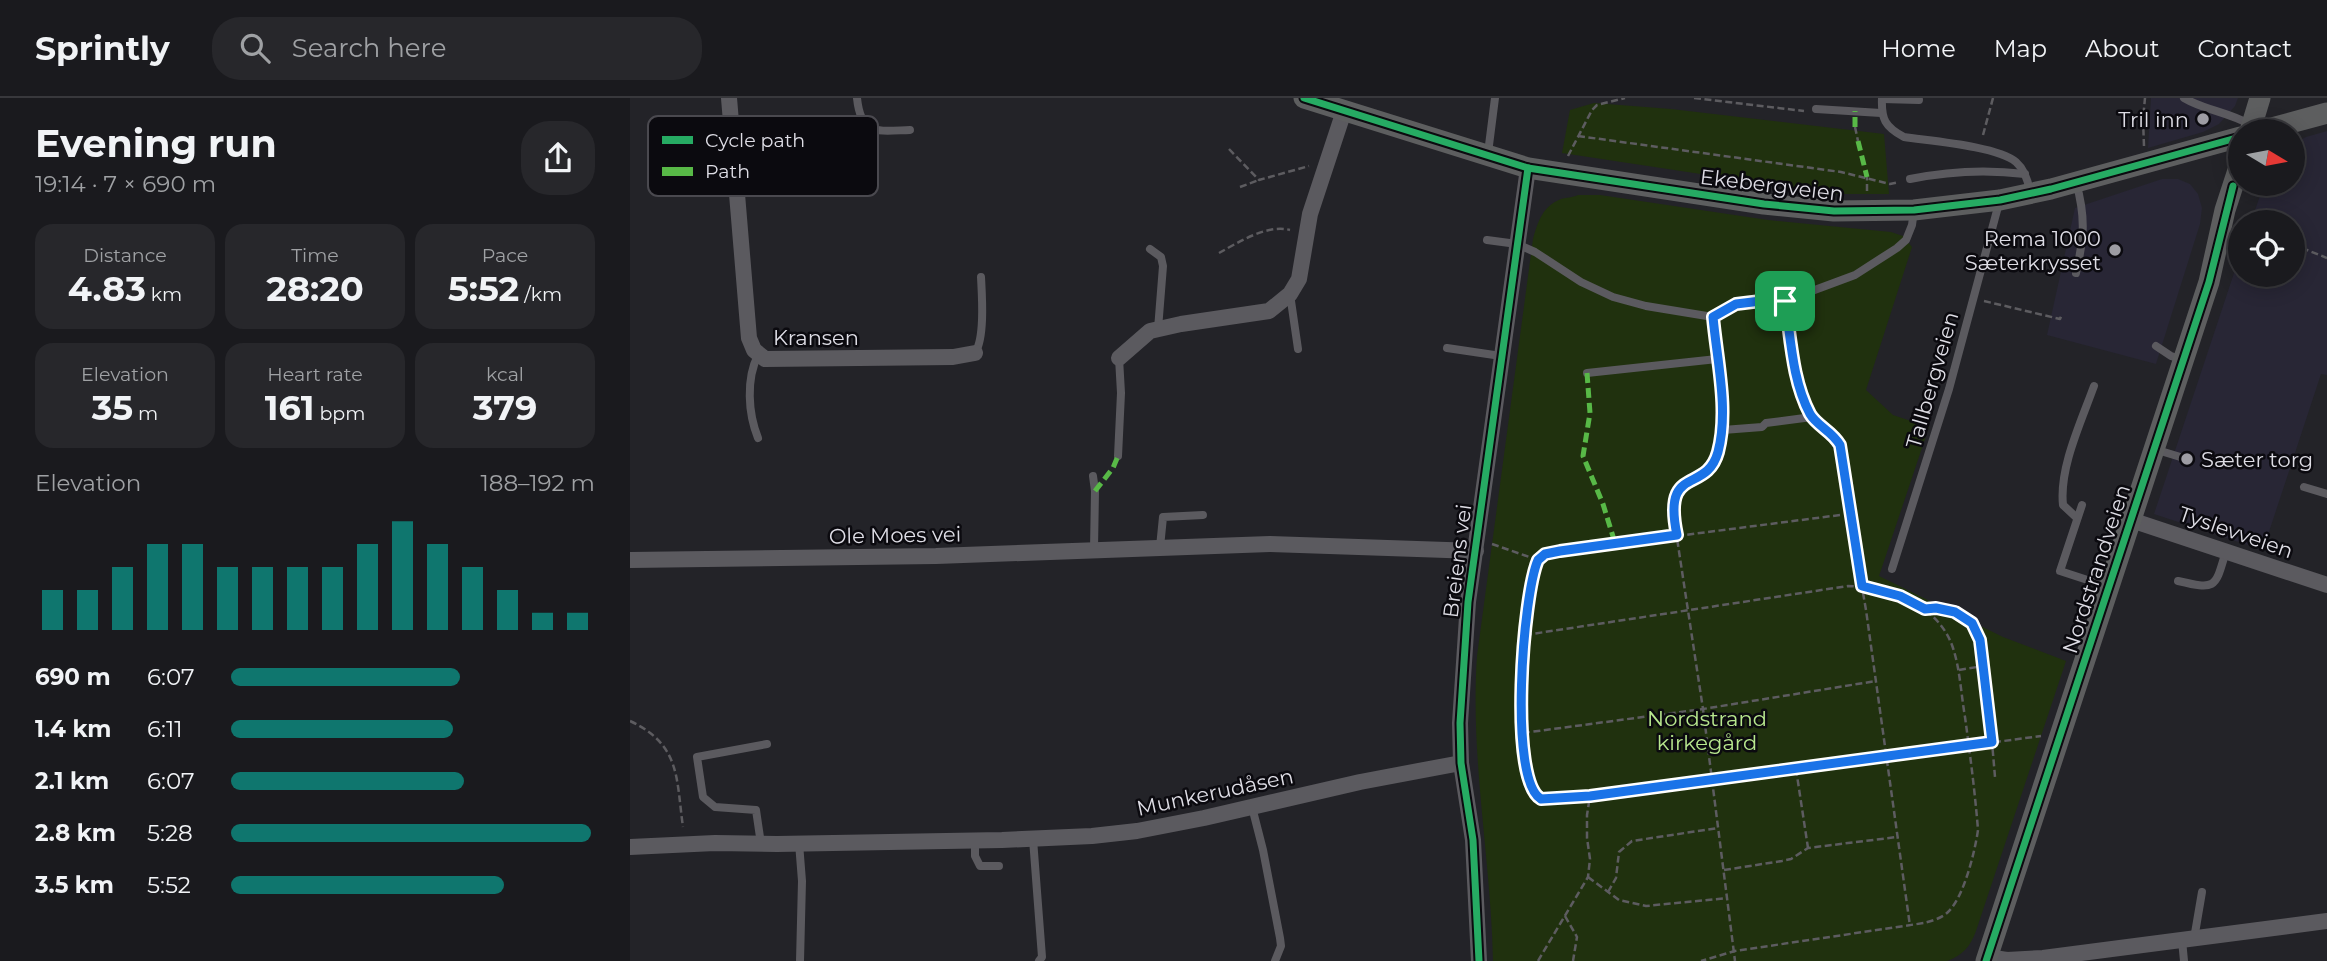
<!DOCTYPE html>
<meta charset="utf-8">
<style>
body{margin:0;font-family:Montserrat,sans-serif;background:#27272b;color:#f1f3f6;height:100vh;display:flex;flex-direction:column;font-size:26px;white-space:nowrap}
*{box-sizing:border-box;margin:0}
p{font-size:23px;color:#9fa1a4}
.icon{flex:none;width:38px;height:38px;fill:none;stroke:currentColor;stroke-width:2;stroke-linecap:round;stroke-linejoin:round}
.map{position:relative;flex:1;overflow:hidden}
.sheet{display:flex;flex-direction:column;background:#1a1a1e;width:630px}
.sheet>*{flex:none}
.needle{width:46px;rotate:100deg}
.tools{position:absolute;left:1598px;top:21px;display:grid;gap:14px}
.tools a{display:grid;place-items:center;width:77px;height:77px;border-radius:50%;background:#1a1a1e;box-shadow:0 4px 18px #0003,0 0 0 2px #38383c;font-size:35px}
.pin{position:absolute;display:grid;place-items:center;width:60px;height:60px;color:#fff;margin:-30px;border-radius:14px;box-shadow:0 4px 10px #0006}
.round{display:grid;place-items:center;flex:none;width:74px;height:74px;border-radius:28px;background:#27272b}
.headline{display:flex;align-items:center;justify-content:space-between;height:119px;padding:0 35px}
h1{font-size:38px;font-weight:700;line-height:52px}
.metrics{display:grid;grid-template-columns:repeat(3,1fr);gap:10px;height:119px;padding:7px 35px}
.metrics div{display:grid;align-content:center;border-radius:18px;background:#27272b;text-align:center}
.metrics b{font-size:35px;font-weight:700}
.metrics small{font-size:19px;font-weight:400}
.metrics p{font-size:19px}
.chart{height:196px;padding:14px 35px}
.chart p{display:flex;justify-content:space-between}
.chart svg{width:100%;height:126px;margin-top:7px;stroke:#0f766e;stroke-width:6}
ul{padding:0 35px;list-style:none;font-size:23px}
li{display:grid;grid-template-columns:112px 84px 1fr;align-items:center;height:52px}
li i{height:18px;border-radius:9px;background:#0f766e}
header{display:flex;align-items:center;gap:42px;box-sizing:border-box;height:98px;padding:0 35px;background:#1a1a1e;border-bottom:2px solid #38383c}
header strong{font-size:33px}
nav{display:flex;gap:38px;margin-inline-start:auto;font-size:24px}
.search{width:490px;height:63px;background:#27272b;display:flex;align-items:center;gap:18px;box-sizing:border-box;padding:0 24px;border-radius:28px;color:#9fa1a4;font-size:26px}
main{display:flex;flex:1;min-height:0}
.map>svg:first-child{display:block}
.built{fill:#282635}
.green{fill:#20310e}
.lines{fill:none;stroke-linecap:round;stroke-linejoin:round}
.path{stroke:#5d5c60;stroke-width:2.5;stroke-dasharray:7 3.5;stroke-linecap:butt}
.lane{stroke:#5b5a5f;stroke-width:8}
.street{stroke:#5b5a5f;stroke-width:16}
.secondary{stroke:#5d5e5f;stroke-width:21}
.quiet{stroke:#58b947;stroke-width:5;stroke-dasharray:10 5;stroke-linecap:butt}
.cycleway-casing{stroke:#0b0a0f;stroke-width:11}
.cycleway{stroke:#26ab63;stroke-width:7}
.route-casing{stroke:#fff;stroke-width:14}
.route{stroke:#1a73e8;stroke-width:9}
.poi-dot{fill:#9d9ca3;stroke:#0b0a0f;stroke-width:2.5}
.labels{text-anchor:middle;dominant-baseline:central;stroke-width:5;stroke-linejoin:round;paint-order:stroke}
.poi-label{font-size:21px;fill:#dedde5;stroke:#0b0a0f;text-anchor:end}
.street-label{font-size:21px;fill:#dedde5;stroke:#0b0a0f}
.park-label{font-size:21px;fill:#b8e88e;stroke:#0b0a0f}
.key{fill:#0b0a0f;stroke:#4a494f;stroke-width:2}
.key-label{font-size:19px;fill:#dedde5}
</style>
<header>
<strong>Sprintly</strong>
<div class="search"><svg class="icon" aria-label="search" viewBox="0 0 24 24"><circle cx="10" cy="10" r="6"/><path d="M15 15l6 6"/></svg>Search here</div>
<nav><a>Home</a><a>Map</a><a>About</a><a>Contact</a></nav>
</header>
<main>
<section class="sheet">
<div class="headline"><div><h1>Evening run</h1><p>19:14 · 7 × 690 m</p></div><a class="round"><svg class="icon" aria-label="share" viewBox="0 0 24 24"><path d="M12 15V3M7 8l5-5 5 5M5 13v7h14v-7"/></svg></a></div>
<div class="metrics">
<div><p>Distance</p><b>4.83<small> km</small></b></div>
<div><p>Time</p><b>28:20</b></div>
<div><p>Pace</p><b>5:52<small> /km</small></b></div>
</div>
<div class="metrics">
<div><p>Elevation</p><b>35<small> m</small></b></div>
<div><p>Heart rate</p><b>161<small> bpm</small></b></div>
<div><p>kcal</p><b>379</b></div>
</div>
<div class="chart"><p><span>Elevation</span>188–192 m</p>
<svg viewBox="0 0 160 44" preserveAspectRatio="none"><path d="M5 44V30M15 44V30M25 44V22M35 44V14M45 44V14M55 44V22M65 44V22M75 44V22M85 44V22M95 44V14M105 44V6M115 44V14M125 44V22M135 44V30M145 44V38M155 44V38"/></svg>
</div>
<ul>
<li><b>690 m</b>6:07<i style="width:63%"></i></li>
<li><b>1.4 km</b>6:11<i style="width:61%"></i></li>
<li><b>2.1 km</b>6:07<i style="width:64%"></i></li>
<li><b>2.8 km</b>5:28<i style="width:99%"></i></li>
<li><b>3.5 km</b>5:52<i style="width:75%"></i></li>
</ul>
</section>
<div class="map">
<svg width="1697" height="863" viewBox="0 0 1697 863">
<rect width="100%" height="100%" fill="#232328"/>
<g class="built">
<path d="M1521 0H1608L1605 8 1589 26 1573 34 1518 50Z"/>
<path d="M1697 33V277L1691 276 1633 452 1524 416 1610 157V177H1662V124H1621L1634 86H1662L1663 46 1676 39Z"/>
<path d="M1532 81H1548L1560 86 1568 96 1572 110 1570 126 1526 266 1417 237 1445 110Z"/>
</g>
<g class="green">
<path d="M964 5 1041 11 1254 36 1259 96H1203L932 55 940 12Z"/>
<path d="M948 97H970L1138 122 1261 134 1273 138 1282 149 1236 292 1263 317 1299 329 1249 478 1373 539 1436 563 1346 833C1340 849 1333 857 1317 863H863C861 761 840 661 847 558L903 141C908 123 913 108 931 101 937 99 942 100 948 97Z"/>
</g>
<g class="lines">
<g class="path">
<path d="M1064 0 1174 13"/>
<path d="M1225 29 1228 43"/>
<path d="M1353 37 1363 0"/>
<path d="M948 38 1211 74 1260 86 1269 84"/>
<path d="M1514 48 1513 21 1515 0"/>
<path d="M599 51 629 82 679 68"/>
<path d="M938 58 962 12 967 7 995 0"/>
<path d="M610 89 629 82"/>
<path d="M1237 93V79"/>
<path d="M1662 146 1697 160"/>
<path d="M1608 148 1610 149"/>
<path d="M589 155C609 144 637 126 660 132"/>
<path d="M1354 203 1430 221 1432 216"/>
<path d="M1088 272 1092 321"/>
<path d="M1089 345C1082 389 1043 372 1043 414L1073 611 1105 863"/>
<path d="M1210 417 930 453 911 459C891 484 881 681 908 699 918 706 948 699 960 698L1411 638"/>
<path d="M1224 443 1236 512 1280 828"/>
<path d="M862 446 908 462"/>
<path d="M1295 511C1315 510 1334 514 1346 531L1362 644 1365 679"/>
<path d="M895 537 1218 488C1260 489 1309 507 1323 550 1330 571 1331 596 1335 619 1340 656 1345 694 1348 732 1345 753 1334 799 1318 814 1312 820 1302 823 1294 825L1105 853 1071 863"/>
<path d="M1329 572 1353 568"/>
<path d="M0 623C51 647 46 680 53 729"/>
<path d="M893 635 1073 611 1246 583"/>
<path d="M1166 671 1178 750"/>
<path d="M1094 772 1152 763 1161 761 1178 750 1267 739"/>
<path d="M958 779 989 802 1016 808 1098 800"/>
<path d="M978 794 986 780 989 754 1002 743 1088 730"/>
<path d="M935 818 947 839 943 863"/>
<path d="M908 863 958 779 960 761 957 740V717L960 698"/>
</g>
<g class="lane">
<path d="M227 0C231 38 247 33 280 32"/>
<path d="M1252 0C1251 21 1255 29 1274 39 1300 43 1367 48 1386 64 1394 71 1398 83 1400 93"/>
<path d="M1554 0C1574 12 1598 14 1619 26"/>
<path d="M1252 1 1289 2"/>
<path d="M1186 11 1251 15"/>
<path d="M858 55 865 0"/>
<path d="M1280 81C1319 73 1355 71 1395 76"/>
<path d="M857 142 887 146 905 154 951 184 983 199 1016 208 1083 219 1106 206 1139 202 1155 203 1225 177 1267 150 1276 142 1282 127 1284 112"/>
<path d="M520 151 531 159 533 168 528 231"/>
<path d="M1446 175C1454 140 1456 120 1446 84"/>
<path d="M660 196 668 251"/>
<path d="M1155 203 1168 291 1182 319 1204 336 1210 347 1222 415V432"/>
<path d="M1526 248 1541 258 1553 262"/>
<path d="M817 250 871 258"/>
<path d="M345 255C355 240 352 198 351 179"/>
<path d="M957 275 1087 261 1083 219"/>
<path d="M1093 332 1132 329 1136 325 1182 319"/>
<path d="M128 340C118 315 116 281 128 257"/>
<path d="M1524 351 1557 361"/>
<path d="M488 358 491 295 489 260"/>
<path d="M463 378 465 393 464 451"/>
<path d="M1674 389 1697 396"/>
<path d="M1452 407 1430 473 1479 489"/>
<path d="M1447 420 1433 407C1429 370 1451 324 1464 288"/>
<path d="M530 449 533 419 573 417"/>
<path d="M1262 471 1319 291 1369 105"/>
<path d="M1548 483C1587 492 1585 490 1596 453"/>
<path d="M622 709 633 752 650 840 651 848 645 863"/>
<path d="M403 741 412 859 409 863"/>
<path d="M345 742V758L350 768H369"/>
<path d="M169 745 172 783 170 863"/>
<path d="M131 746 126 712 85 709 73 699 67 659 137 646"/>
<path d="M1564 841 1572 794"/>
<path d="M1552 842 1554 863"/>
</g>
<g class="street">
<path d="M99 0 119 240 124 252 135 261 323 259 345 255"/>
<path d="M489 260 520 233 551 226 639 213 660 196 669 181 680 116 714 13"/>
<path d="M1501 422 1697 487"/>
<path d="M0 462 306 458 640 446 846 453"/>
<path d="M0 749 85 745 147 746 372 742 462 738 507 733 574 720 730 684 831 665"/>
<path d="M1357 859 1377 862 1413 860 1697 823"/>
<path d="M849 863 843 742 831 665 830 625 838 504 898 70"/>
</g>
<g class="secondary">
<path d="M674 0 898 70 1134 106 1204 113 1284 112 1370 102 1421 91 1610 39"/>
<path d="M1620 33 1630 0"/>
<path d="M1631 33 1697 15"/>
<path d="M1356 863 1579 184 1595 112 1610 66"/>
</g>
<g class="quiet">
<path d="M1225 29V13"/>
<path d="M1228 43 1237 79"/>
<path d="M957 275 960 315 953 358 973 406 985 445"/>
<path d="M465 393 483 370 488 358"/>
</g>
<defs>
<g id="cycleway">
<path d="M674 0 898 70 1134 106 1204 113 1284 112 1370 102 1421 91 1610 39"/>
<path d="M849 863 843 742 831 665 830 625 838 504 898 70"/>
<path d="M1356 863 1579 184 1603 88"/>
</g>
</defs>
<use href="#cycleway" class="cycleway-casing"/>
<use href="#cycleway" class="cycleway"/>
</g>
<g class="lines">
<defs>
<path id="route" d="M1139 202 1155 203C1161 241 1162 282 1180 316 1187 328 1202 333 1210 347L1232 488 1270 498 1295 511 1306 510 1325 514 1342 525 1350 542 1362 644 960 698 911 701C878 682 893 496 908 462L915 456 930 453 1047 437C1032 365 1076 397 1088 354 1099 312 1087 263 1083 219L1106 206Z"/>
</defs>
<use href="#route" class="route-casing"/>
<use href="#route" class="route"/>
</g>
<g class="poi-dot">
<circle cx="1573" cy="21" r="7"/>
<circle cx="1485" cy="152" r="7"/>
<circle cx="1557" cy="361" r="7"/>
</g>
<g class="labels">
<g class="poi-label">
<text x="1559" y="21">Tril inn</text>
<text x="1471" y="140">Rema 1000<tspan x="1471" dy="24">Sæterkrysset</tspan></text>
<text x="1571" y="361" text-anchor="start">Sæter torg</text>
</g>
<g class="street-label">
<text transform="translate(1142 87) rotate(7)">Ekebergveien</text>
<text x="186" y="239">Kransen</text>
<text transform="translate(1302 282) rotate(-74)">Tallbergveien</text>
<text transform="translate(1606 434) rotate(19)">Tyslevveien</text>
<text transform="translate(265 437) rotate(-1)">Ole Moes vei</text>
<text transform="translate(827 463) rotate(-83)">Breiens vei</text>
<text transform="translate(1466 471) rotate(-72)">Nordstrandveien</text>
<text transform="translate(585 694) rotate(-12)">Munkerudåsen</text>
</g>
<g class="park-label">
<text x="1077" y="620">Nordstrand<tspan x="1077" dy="24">kirkegård</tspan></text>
</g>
</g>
<rect x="18" y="18" width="230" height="80" rx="10" class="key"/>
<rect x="32" y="38" width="31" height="8" fill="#26ab63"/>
<rect x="32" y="69" width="31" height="9" fill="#58b947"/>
<g class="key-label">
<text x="75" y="49">Cycle path</text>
<text x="75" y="80">Path</text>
</g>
</svg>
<div class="tools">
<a><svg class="needle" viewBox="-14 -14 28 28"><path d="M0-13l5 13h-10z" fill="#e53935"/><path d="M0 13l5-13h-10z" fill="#9fa1a4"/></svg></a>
<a><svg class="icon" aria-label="locate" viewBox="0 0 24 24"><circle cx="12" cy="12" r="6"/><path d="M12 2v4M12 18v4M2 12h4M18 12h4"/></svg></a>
</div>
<div class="pin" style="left:1155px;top:203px;background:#1e9e55"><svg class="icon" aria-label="arrive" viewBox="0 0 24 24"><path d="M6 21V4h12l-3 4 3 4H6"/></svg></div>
</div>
</main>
